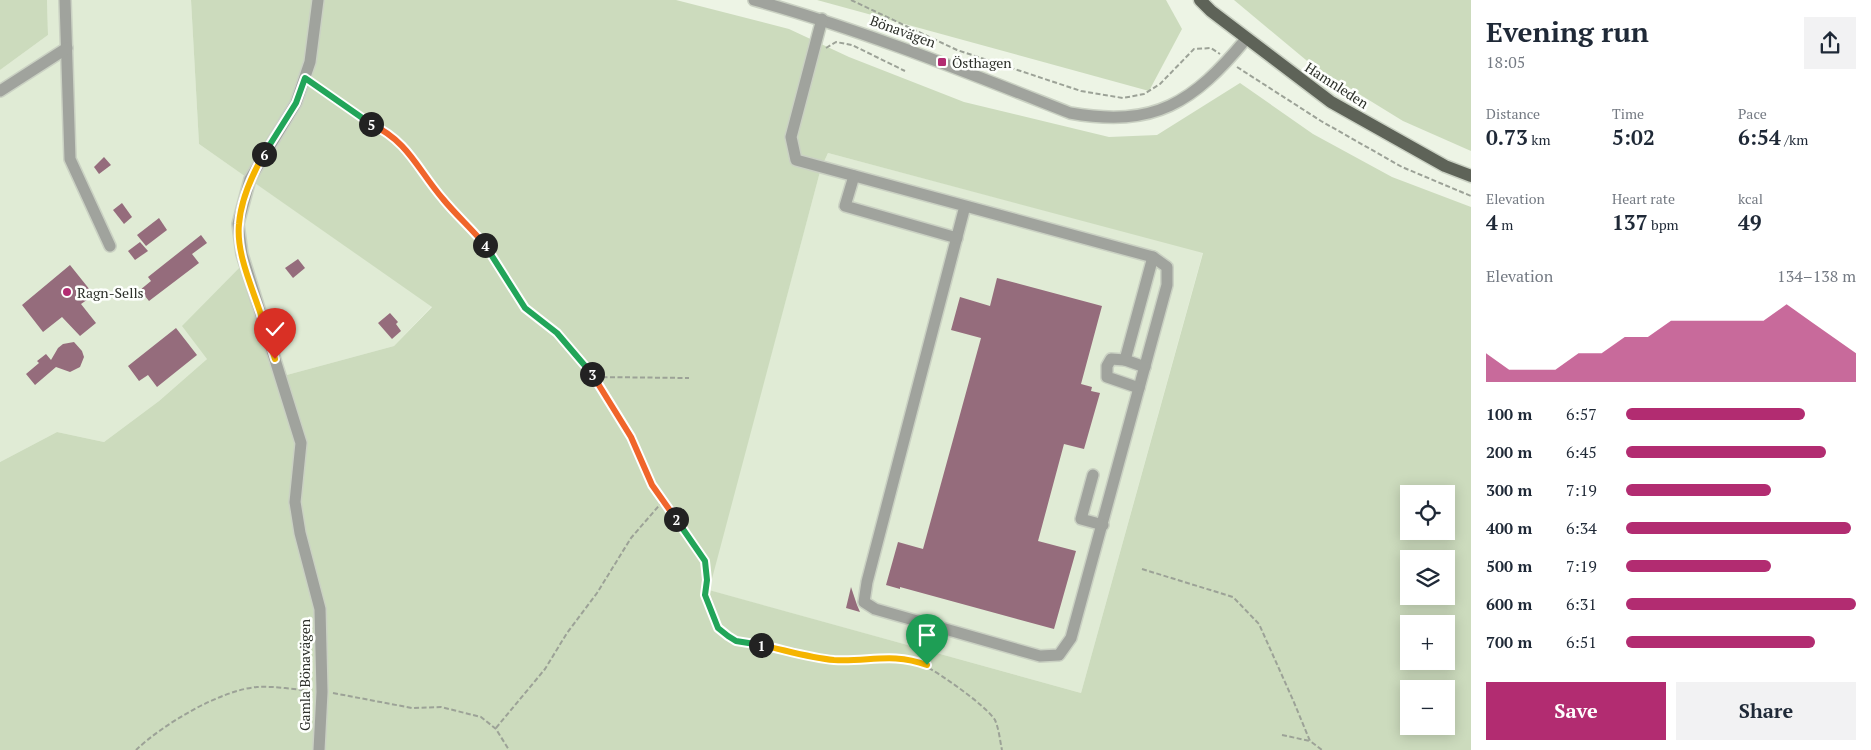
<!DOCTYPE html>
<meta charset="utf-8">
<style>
body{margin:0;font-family:"PT Serif",serif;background:#f2f2f3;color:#1f2937;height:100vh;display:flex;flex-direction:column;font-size:19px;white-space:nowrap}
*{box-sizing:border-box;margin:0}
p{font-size:16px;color:#747a83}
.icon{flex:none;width:28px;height:28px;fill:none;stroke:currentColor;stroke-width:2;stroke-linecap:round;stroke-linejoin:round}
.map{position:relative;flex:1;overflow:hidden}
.sheet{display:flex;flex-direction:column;background:#fff;width:400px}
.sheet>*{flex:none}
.controls{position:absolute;left:1400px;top:485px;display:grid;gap:10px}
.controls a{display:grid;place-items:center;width:55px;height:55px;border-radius:0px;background:#fff;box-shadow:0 2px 12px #0003;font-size:25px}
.pin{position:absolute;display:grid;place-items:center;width:42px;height:42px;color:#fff;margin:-51px -21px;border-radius:50% 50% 50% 0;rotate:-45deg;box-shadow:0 0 5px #0007}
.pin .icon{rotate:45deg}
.km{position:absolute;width:25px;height:25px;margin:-12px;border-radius:50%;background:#222;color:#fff;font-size:14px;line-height:25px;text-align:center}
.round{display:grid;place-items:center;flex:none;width:52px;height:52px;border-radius:0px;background:#f2f2f3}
.headline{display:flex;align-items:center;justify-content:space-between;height:85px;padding:0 15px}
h1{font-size:28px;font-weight:700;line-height:38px}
.stats{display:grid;grid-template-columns:repeat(3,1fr);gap:8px;height:85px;padding:5px 15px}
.stats div{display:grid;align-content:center}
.stats b{font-size:21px;font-weight:700}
.stats small{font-size:14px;font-weight:400}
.stats p{font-size:14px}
.chart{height:140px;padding:10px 15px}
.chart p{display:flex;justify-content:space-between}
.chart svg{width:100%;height:90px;margin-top:5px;fill:#b22c71;opacity:.7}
.primary-button{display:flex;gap:10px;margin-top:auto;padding:10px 15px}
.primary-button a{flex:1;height:58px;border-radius:0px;background:#b22c71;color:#fff;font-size:20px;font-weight:700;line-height:58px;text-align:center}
.primary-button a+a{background:#f2f2f3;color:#1f2937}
ul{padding:0 15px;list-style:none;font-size:16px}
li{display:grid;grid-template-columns:80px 60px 1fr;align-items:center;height:38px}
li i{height:12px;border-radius:6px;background:#b22c71}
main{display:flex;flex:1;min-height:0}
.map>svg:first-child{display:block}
.built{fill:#e0ebd5}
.green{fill:#ccdbbd;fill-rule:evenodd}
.building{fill:#956c7c}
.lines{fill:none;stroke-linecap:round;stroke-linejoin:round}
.minor-casing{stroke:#cad1c3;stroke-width:14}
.major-casing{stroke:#cad1c3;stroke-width:15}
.path{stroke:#9ca297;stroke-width:2;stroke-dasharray:5 2.5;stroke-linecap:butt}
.minor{stroke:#a0a39d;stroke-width:11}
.major{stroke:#5e6358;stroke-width:12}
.split-1-casing{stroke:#fff;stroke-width:10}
.split-2-casing{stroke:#fff;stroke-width:10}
.split-3-casing{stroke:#fff;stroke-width:10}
.split-4-casing{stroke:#fff;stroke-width:10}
.split-5-casing{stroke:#fff;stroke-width:10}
.split-6-casing{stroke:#fff;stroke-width:10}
.split-7-casing{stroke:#fff;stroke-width:10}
.split-8-casing{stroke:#fff;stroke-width:10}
.split-1{stroke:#f5b400;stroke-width:6}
.split-2{stroke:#22a559;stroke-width:6}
.split-3{stroke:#f0652b;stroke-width:6}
.split-4{stroke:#22a559;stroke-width:6}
.split-5{stroke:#f0652b;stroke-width:6}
.split-6{stroke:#22a559;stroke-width:6}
.split-7{stroke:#f5b400;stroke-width:6}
.split-8{stroke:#f5b400;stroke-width:6}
.poi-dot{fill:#b22c71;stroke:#fdfffc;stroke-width:2}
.labels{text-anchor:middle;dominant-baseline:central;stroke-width:5;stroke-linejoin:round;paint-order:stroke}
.street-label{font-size:14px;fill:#2c2f29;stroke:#fdfffc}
.poi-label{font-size:14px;fill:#2c2f29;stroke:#fdfffc;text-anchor:start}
</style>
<main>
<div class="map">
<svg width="1471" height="750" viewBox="0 0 1471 750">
<rect width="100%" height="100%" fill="#edf4e5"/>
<g class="built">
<path d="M47 0H191L199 144 432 306 394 346 283 376 207 359 159 401 104 442 57 432 0 462V70L48 35Z"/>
<path d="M828 153 1203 252 1081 693 708 590 821 168Z"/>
</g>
<g class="green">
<path d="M0 0H47L48 35 0 70Z"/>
<path d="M191 0H676L789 29 849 57 964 102 1109 137 1157 135 1240 83 1313 134 1392 177 1471 207V750H0V462L57 432 104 442 159 401 207 359 182 326 248 259 283 376 394 346 432 307 199 144ZM828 153 1203 253 1081 693 709 590 821 168ZM1409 494H1446V531H1409ZM1409 559H1446V596H1409ZM1409 624H1446V661H1409ZM1409 689H1446V726H1409Z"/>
<path d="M817 0H1166L1182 29 1149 91Z"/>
<path d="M1234 0H1471V151L1403 121 1312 65Z"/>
</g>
<g class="building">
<path d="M104 157 111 165 99 174 94 167Z"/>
<path d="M122 203 132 217 124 224 113 210Z"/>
<path d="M159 218 167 230 146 246 137 235Z"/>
<path d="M201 235 207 243 192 254 199 263 149 301 140 290 151 281 148 277Z"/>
<path d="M140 242 148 251 135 260 128 251Z"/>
<path d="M298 259 305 268 293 278 285 268Z"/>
<path d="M70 265 94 295 81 304 96 323 80 336 62 317 43 332 22 305Z"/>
<path d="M997 278 1102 306 1081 384 1092 387 1091 391 1100 393 1084 449 1064 444 1038 541 1076 551 1054 629 900 587V589L886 585 898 542 923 549 981 338 951 330 960 297 990 306Z"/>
<path d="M390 313 398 322 396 324 401 331 392 339 378 323Z"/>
<path d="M176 328 197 355 157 387 148 375 139 381 128 366Z"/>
<path d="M74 342 82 351 84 357 80 367 70 372 56 367 35 385 26 374 39 363 37 361 46 354 51 360 58 348 63 344Z"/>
<path d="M851 587 857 605 860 612 846 608Z"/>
</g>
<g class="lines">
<defs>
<g id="minor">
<path d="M65 0 70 159 110 246"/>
<path d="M318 0 310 62 296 103 250 179 238 224 242 254 301 443 295 502 300 533 320 609 322 692 319 750"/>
<path d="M754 0C863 30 966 72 1070 113 1155 128 1193 103 1246 39"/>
<path d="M822 19 791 137 796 160 1153 257 1167 267V285L1071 638 1059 655 1040 656 875 609 864 602 867 582 965 206"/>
<path d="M0 91 67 48"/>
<path d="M854 176 845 206 957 238"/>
<path d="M1125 360 1111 359 1107 366V377L1139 388"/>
<path d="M1145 367 1125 360 1153 257"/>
<path d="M1093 475 1081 519 1103 525"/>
</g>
<path id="major" d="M1200 0 1211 11 1331 102 1445 166 1471 176"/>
</defs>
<use href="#minor" class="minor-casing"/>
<use href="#major" class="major-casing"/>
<g class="path">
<path d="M851 0 957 50 1081 91 1123 98 1144 94 1160 84 1194 49 1211 48 1220 54"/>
<path d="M826 48 836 42 852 45 905 71"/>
<path d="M1237 67 1321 121 1402 167 1471 196"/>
<path d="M315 83 364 121 388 132 401 143 443 199 469 225 488 250 525 308 557 333 595 377 631 437 652 485 705 561 707 580 705 595 718 628 728 636 736 641C768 647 801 657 834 660 859 662 884 653 909 659 926 662 987 706 995 720 999 729 1000 741 1002 750"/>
<path d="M595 377 689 378"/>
<path d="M1142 569 1233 597 1259 624 1293 700 1310 741 1322 750"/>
<path d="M333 693 412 708 441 707 481 717 496 729 509 750"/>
<path d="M496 728 545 669 567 633 597 593 631 538 663 501"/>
<path d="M1282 735 1310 741"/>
<path d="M136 750C162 725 220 690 257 687 274 686 293 689 310 691"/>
</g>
<use href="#minor" class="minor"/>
<use href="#major" class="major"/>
</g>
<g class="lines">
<defs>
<path id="split-1" d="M761 645C785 650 810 658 834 660 869 662 892 652 927 665"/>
<path id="split-2" d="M676 519 705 561 707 580 705 595 718 628 728 636 736 641 761 645"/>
<path id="split-3" d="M592 374 631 437 652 485 676 519"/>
<path id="split-4" d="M485 245 525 308 557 333 592 374"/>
<path id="split-5" d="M371 124C409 142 417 169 443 199 456 215 472 229 485 245"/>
<path id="split-6" d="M264 154 296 103 305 78 371 124"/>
<path id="split-7" d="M261 315C252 287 236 253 239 224 241 199 252 175 264 154"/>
<path id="split-8" d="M261 315 275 359"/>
</defs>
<use href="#split-1" class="split-1-casing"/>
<use href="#split-2" class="split-2-casing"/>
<use href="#split-3" class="split-3-casing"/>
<use href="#split-4" class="split-4-casing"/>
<use href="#split-5" class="split-5-casing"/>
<use href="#split-6" class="split-6-casing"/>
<use href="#split-7" class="split-7-casing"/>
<use href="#split-8" class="split-8-casing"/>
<use href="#split-1" class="split-1"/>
<use href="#split-2" class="split-2"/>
<use href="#split-3" class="split-3"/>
<use href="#split-4" class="split-4"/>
<use href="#split-5" class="split-5"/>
<use href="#split-6" class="split-6"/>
<use href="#split-7" class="split-7"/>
<use href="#split-8" class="split-8"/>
</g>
<g class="poi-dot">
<rect x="937" y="57" width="10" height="10" rx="2.5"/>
<circle cx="67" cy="292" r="5"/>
</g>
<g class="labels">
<g class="street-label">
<text transform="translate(903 31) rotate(20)">Bönavägen</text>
<text transform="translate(1337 85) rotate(33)">Hamnleden</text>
<text transform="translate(304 675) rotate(-90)">Gamla Bönavägen</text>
</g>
<g class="poi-label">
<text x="952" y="62">Östhagen</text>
<text x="77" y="292">Ragn-Sells</text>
</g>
</g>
</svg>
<div class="controls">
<a><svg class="icon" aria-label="locate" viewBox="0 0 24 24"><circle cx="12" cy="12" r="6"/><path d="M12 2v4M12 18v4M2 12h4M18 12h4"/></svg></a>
<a><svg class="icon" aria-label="layers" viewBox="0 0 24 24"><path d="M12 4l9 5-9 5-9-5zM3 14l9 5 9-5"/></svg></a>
<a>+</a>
<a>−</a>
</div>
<div class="pin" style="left:927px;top:665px;background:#1e9e55"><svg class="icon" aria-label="arrive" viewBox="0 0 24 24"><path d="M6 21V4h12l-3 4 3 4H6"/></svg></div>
<div class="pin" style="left:275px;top:359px;background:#d93025"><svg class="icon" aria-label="check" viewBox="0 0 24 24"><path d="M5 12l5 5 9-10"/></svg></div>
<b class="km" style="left:761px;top:645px">1</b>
<b class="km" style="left:676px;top:519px">2</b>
<b class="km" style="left:592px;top:374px">3</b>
<b class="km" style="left:485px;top:245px">4</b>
<b class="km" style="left:371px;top:124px">5</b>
<b class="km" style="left:264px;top:154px">6</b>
</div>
<section class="sheet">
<div class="headline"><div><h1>Evening run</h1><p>18:05</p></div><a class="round"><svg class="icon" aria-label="share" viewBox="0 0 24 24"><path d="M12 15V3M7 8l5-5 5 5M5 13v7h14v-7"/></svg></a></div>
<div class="stats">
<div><p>Distance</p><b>0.73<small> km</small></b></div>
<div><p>Time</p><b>5:02</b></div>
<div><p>Pace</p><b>6:54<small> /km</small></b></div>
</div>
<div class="stats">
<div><p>Elevation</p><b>4<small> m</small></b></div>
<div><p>Heart rate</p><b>137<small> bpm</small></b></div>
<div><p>kcal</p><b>49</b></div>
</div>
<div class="chart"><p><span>Elevation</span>134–138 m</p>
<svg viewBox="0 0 160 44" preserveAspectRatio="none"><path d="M0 44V30L10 38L20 38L30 38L40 30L50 30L60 22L70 22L80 14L90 14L100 14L110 14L120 14L130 6L140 14L150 22L160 30V44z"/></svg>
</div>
<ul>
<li><b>100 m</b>6:57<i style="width:78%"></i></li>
<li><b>200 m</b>6:45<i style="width:87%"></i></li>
<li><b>300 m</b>7:19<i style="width:63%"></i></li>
<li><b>400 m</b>6:34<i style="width:98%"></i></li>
<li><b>500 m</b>7:19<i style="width:63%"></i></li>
<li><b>600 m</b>6:31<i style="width:100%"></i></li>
<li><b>700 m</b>6:51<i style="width:82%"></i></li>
</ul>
<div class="primary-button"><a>Save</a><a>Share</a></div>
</section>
</main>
